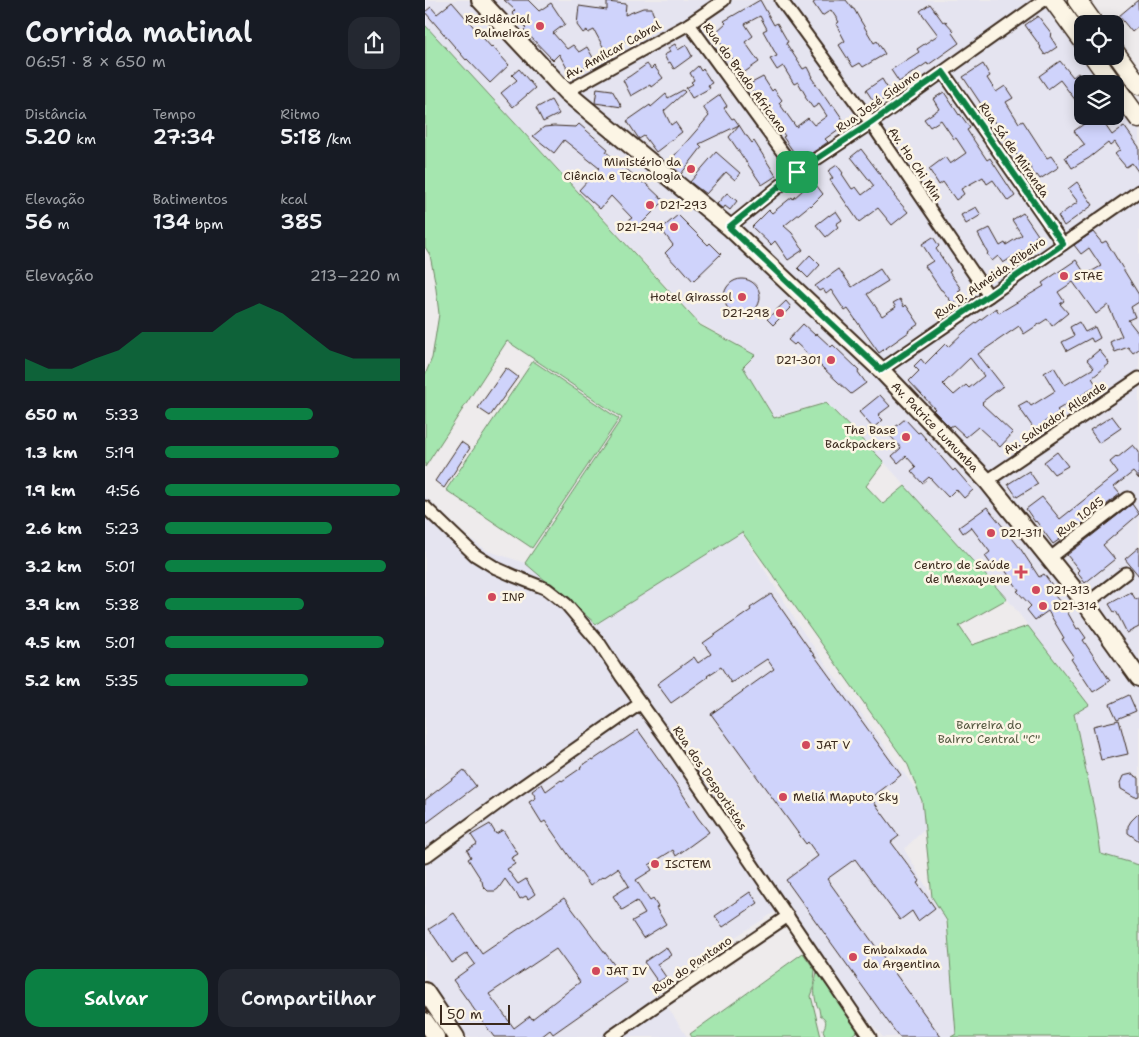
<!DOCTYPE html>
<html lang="pt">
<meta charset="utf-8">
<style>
body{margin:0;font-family:"Shantell Sans",sans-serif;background:#242831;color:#f1f3f6;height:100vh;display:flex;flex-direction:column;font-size:19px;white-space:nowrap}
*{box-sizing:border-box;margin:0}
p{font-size:16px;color:#9ea1a6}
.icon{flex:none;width:28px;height:28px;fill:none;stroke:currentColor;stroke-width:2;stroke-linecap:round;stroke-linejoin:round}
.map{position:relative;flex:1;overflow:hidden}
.side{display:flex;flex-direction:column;background:#171b24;width:425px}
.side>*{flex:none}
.fabs{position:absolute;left:649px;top:15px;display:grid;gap:10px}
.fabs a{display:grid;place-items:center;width:50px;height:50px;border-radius:10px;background:#171b24;box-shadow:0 2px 12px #0003;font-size:25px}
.scale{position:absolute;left:15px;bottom:12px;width:70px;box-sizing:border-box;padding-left:5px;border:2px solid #3b2a1e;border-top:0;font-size:14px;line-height:18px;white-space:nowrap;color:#3b2a1e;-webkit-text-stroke:4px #fcf5e5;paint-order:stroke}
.pin{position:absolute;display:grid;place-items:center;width:42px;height:42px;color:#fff;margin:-21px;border-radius:10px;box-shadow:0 2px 8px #0006}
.round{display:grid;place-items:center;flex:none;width:52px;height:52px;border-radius:15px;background:#242831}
.summary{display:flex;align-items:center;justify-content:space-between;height:85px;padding:0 25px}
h1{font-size:28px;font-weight:600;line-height:38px}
.figures{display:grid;grid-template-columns:repeat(3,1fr);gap:8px;height:85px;padding:5px 25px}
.figures div{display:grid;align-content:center}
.figures b{font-size:21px;font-weight:600}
.figures small{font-size:14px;font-weight:400}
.figures p{font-size:14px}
.chart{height:140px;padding:10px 25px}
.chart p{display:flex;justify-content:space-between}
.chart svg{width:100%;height:90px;margin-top:5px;fill:#0b8043;opacity:.7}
.button{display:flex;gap:10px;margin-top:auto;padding:10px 25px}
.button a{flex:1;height:58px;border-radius:15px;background:#0b8043;color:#fff;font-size:20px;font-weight:600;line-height:58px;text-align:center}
.button a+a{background:#242831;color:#f1f3f6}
ul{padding:0 25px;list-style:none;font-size:16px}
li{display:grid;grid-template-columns:80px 60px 1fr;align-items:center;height:38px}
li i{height:12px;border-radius:6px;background:#0b8043}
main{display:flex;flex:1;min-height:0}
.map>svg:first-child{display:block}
.built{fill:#e5e4f0;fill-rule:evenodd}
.green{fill:#a5e6af;stroke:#708866}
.building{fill:#cfd3fb;stroke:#3b2a1e;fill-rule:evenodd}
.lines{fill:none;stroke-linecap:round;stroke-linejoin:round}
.minor-casing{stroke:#3b2a1e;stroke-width:15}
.secondary-casing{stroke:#3b2a1e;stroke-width:20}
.primary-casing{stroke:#3b2a1e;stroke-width:21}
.minor{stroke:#fcf5e5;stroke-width:11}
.secondary{stroke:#fcf5e5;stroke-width:16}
.primary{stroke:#fcf5e5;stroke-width:18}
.route-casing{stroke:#fff;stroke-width:10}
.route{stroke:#0b8043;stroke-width:6}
.poi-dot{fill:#d1495b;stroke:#fcf5e5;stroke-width:2}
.labels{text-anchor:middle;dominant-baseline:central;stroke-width:5;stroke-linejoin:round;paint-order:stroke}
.poi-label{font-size:12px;fill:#3b2a1e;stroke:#fcf5e5;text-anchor:start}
.street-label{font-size:12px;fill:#3b2a1e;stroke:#fcf5e5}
.park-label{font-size:12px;fill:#565942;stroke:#fcf5e5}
</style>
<main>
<section class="side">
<div class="summary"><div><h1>Corrida matinal</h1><p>06:51 · 8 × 650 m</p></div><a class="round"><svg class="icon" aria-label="share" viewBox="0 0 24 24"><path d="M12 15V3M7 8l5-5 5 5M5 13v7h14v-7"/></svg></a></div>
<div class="figures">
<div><p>Distância</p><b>5.20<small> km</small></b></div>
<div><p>Tempo</p><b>27:34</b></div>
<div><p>Ritmo</p><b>5:18<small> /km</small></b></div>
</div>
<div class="figures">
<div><p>Elevação</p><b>56<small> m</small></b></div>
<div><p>Batimentos</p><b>134<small> bpm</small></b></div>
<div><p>kcal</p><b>385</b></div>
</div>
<div class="chart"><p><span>Elevação</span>213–220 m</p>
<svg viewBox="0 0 160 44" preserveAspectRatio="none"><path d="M0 44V33L10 38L20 38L30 33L40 29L50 20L60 20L70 20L80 20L90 11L100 6L110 11L120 20L130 29L140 33L150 33L160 33V44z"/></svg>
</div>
<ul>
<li><b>650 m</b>5:33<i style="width:63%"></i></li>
<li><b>1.3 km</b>5:19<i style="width:74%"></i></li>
<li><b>1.9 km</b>4:56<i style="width:100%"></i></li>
<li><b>2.6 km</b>5:23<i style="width:71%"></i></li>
<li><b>3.2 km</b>5:01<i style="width:94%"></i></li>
<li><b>3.9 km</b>5:38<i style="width:59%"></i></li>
<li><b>4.5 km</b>5:01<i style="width:93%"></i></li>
<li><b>5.2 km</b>5:35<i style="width:61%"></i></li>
</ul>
<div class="button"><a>Salvar</a><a>Compartilhar</a></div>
</section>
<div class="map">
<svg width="714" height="1037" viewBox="0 0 714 1037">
<rect width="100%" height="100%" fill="#eeebec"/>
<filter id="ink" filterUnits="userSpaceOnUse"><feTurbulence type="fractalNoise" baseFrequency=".02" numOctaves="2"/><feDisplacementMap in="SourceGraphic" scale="10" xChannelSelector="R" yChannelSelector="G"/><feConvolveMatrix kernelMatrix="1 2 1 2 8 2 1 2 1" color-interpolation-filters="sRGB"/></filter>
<g filter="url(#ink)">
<g class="built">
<path d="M0 0H632L657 36 658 56H672L714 116V866L676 854 671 818 649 713 664 704 584 601 459 462 401 402 349 417 318 367 330 355 275 323 0 25ZM658 84H690V116H658Z"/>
<path d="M0 496 40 535 63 551 100 563 171 624 316 532 378 632 494 794 502 827 479 849 521 920 531 1033 525 1037H458L350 912 230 987 262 1037H42L0 977Z"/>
</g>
<g class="green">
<path d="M0 25 275 325 330 355 318 367 349 418 401 403 459 462 441 486 458 504 480 486 582 599 534 626 547 645 603 626 664 705 649 714 671 818 676 854 714 865V1037H526L531 1034 522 921 507 897 497 801 483 765 317 532 171 624 100 563 197 418 82 341 0 467V375L7 358 14 314 10 281 5 255 0 247Z"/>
<path d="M108 361 194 419 107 548 21 490Z"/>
<path d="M378 953 390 970 388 991 386 996 396 1037H267L265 1034Z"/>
<path d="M392 972 434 1030 424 1037H400L398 1030C402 1023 402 1019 395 1015L394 1009C388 1000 389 984 392 972Z"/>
</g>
<g class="building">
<path d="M79 0H103L114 11 126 3 140 24 128 33 142 49 148 45 154 52 162 47 170 61 146 75 134 54 128 60 99 30 101 28 87 13 90 10Z"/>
<path d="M335 0 349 25 352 23 363 42 361 43 378 69 382 67 387 77H386L406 106 408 105 421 124 400 139 403 142 375 161 358 137 360 136 350 122 352 120 330 92 328 93 323 85 338 77 347 91 349 89 357 100 354 103 371 127 383 118 389 125 402 116 394 104 388 108 380 97 381 96 373 82 369 84 358 66 352 70 345 59 352 56 338 31 342 29 335 16 320 24 328 36 320 42 334 62 317 74 307 59H308L293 40 296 38 291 32 301 23 299 21Z"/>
<path d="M393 0H421L428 9H429L434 18 449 43 452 41 460 54 438 67 435 63 428 67 414 45 420 41 411 24 414 22 406 10 397 16 388 3Z"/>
<path d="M713 0 714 26 707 32 694 16Z"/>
<path d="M27 2 66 47 67 46 84 65 65 83 42 59 41 60 0 12 6 7 12 14Z"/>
<path d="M182 2 201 4 200 15 218 8H227V11L232 22 218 28 220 30 203 38 204 39 181 52 169 30 163 33 162 30 158 33 152 25 154 6 182 10Z"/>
<path d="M505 4 518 22 520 21 529 31 527 33 534 43 503 65 502 63 474 82 466 70 494 52 492 49 513 35 495 11Z"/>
<path d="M613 16 627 34 625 36 632 47 620 55 615 48 616 47 600 25Z"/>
<path d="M250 44 253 50 261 45 267 56 249 69 245 62 243 63 239 55 245 52 243 48Z"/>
<path d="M635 61 648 77 653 73 658 79V110L635 80 623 89 614 76Z"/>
<path d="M222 64 226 69 229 66 238 78 226 87 225 85 206 96 198 80 205 76Z"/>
<path d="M558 64 565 76 562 78 571 92 580 86 588 98 581 102 594 123 598 121 622 158 626 156 634 167 615 179 612 175 610 176 600 158 598 160 595 156 593 157 582 138 580 140 562 110H560L538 77Z"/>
<path d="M273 66 276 71 278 69 287 83 283 85 285 88 267 98 261 88 268 84 266 82 269 80 265 73Z"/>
<path d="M94 69 110 88 88 107 76 93 92 80 87 75Z"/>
<path d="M457 79 466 94 451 105 441 90Z"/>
<path d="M172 88 187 90 197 107 170 103Z"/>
<path d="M258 90 260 92 239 111 246 125 250 122 257 132 231 152 219 136 214 139 202 121 225 105 226 107 241 94 243 98Z"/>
<path d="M519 92 534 115 535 114 545 128 542 130 562 160 565 158 590 196 583 201 568 180 562 184 558 177 536 189 539 194 531 200 518 182 514 185 504 169 520 157 525 164 541 153 531 138 529 139 516 120 505 127 499 119 514 109 508 99Z"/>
<path d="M295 95 302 106 299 108 307 119 309 118 314 125 274 144 277 147 256 174 243 163 284 116 278 107Z"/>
<path d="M126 100 134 114 118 122 111 108Z"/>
<path d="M670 116H674L687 135 699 126 714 147V173L707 163 701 167 690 154 695 150 690 142 685 146 683 143 664 158 647 168 640 157 660 145 649 131Z"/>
<path d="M154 124 183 149 181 152 218 183 219 182 239 201 212 228 204 220 207 218 186 196 175 209 154 190 174 168 139 140 129 153 108 136 119 127 129 126 151 127Z"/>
<path d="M314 125 321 136H322L327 143 329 141 351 176 337 185 304 137Z"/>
<path d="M436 149 455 174 470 196H469L483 212 467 225 453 208 434 222 405 180 408 178 403 171 412 165 418 173 417 174 427 189 431 187 437 195 449 186 426 157Z"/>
<path d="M291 152 315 173 310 180 301 172 281 194 265 182Z"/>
<path d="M388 181 398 194 386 206 385 205 359 226 367 233 378 250 363 260 350 241 346 245 327 227 344 210 347 213 367 197 368 199Z"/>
<path d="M652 182 668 205 639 226 633 216 653 202 643 189Z"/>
<path d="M302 193 312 201 305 210 300 206 298 209 292 204Z"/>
<path d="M551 207 556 215 541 224 536 215Z"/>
<path d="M411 211 417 220 411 224 413 227 401 237 391 225 404 215V216Z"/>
<path d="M598 213 613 235 610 237 612 241 609 243 610 246 598 254 597 251 578 263 573 256 567 261 562 254 563 253 553 234 565 228 575 246 580 243 581 245 597 235 587 220Z"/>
<path d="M253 215 283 245 285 243 296 254 268 281 254 265 253 267 240 253 248 245 236 229Z"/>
<path d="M668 232 677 243 681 241 714 295V302L706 307 710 317 703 320 714 334V349L708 353 703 347 690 352 685 342 697 336 683 305 671 314 648 282 633 292 639 301 635 304 643 313 627 326 622 319 599 334 594 326 553 354 578 386 557 402 558 403 557 404 588 433 575 447 553 427 541 437 528 425 525 427 508 410 510 409 484 381 494 371 489 366 496 359 500 364 520 344 523 347 539 332 571 308 574 313 619 286 617 283 651 260 659 272H660L662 274 676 266 664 248 656 254 649 245ZM545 358 559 376 544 388 541 385 529 395 518 384Z"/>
<path d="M508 237 514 246 511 249 526 271 524 272 536 289 533 291 536 295 532 298 534 300 528 304 517 290H516L500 266 508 261 497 244Z"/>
<path d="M385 255 395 265 383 278 373 268Z"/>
<path d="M414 269 427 287 455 269 463 281 442 294 457 316 471 307 468 303 475 299 479 307 481 305 494 324 483 331 484 332 454 353 423 309 420 311 406 290 401 294 398 289 394 291 390 286Z"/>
<circle cx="317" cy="297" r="18"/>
<path d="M361 301 366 307 348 325 342 319Z"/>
<path d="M654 322 660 332 670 327 675 338 668 342 666 338 642 351 637 342 649 336 645 327Z"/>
<path d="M378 324 390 335 391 333 406 347 408 345 434 370 433 372 441 383 426 394 371 343 369 345 363 340Z"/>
<path d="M674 350 683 361 684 364 667 378 672 386 632 410 634 412 618 423 621 427 612 433 593 406 602 401 606 406 630 391 619 373 629 367 640 385 669 368 662 360Z"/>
<path d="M81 368 93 377 65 416 53 408Z"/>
<path d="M455 395 465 406 453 415 458 420 448 428 434 412Z"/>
<path d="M687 416 696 428 674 443 665 430Z"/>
<path d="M480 419 493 433 495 432 528 471 530 469 548 490 539 498 531 489 523 497 504 477 497 483 486 471 491 467 481 456 473 463 467 456 476 448 463 433Z"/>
<path d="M36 442 45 448 19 488 10 481Z"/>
<path d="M708 445 714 452V479L708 472 689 487 695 494 658 523 628 544 611 521 610 522 601 509 617 497 635 519 693 473 685 462 691 457 692 458Z"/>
<path d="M632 452 643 466 629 474 619 462Z"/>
<path d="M604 471 613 484 592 497 583 484Z"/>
<path d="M707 504 714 514 678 545 690 559 660 583 652 572 654 570 642 555Z"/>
<path d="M562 507 595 548 614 577 619 574 630 589 626 591 640 608 652 629 654 628 661 638 658 640 685 681 668 692 646 659 649 657 637 639 639 638 623 611 610 620 602 610 606 606 592 591 594 590 575 563 568 567 560 556 565 552 546 527 538 533 534 527Z"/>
<path d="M714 547V576L700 559Z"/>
<path d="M706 592 711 600 714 598V627L702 633 691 611 689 612 684 604Z"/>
<path d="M346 594 381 644 476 775 446 798 474 836 466 842 495 881 492 883 510 908 493 921 487 911 475 920 430 859 402 879 516 1037H474L361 880 393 856 383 842 381 844 286 714 349 669 342 659 306 683 296 667 282 676 283 677 246 703 232 684 269 657 273 663 286 654 278 643 326 610 325 608Z"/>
<path d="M704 695 711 711 692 719 685 704Z"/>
<path d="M694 720 703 754 676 760 668 726Z"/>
<path d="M213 730 250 782 273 818 284 832 251 856 248 850 224 865 227 870 211 880 225 901 228 899 233 907 231 908 241 924 218 938 207 921 220 914 212 901 197 910 188 896 204 886 193 868 178 878 177 877 165 886 120 821 117 823 104 802 111 798 107 791 117 784 121 791 136 780 137 781 156 768 155 767 167 759 168 760Z"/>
<path d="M39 770 51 786 0 824V800Z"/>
<path d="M707 774 714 778V796L710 797 696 789 695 783 698 776Z"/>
<path d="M714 813V841L703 833V826L706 821Z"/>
<path d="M65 824 71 834 78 830 93 854 86 858 90 864 82 869 93 884 101 879 110 894 103 899 101 896 95 899 91 892 90 893 80 879 73 889 70 891H63L58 886 57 881 43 859 46 857 42 850 52 844 46 835Z"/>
<path d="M325 892 333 903 298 927 290 916Z"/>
<path d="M139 898 202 982 128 1034 125 1030 116 1037H69L28 980 50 964 42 953 27 963 4 929 29 913 57 954ZM131 949 155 982 107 1019 105 1016 89 1028 64 994Z"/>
<path d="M241 947 246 955 232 964 241 977 233 982 219 962Z"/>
</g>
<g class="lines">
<defs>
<g id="minor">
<path d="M356 0 446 123 564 296"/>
<path d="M264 24 372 172"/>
<path d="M518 72 638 244"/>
<path d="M141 92 264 24 299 0"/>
<path d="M304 227 372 172 446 123 619 0"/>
<path d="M456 370 564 296 714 191"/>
<path d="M562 481 714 378"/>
<path d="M0 507 50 555 71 568 89 576 122 589 141 604 175 644 196 676 241 738 445 1037"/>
<path d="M625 558 703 498"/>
<path d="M661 604 701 573"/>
<path d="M0 857 79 799 216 703"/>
<path d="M186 1037 226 1009 363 916"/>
</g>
<g id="secondary">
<path d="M55 0 141 92 304 227 456 370 562 481 661 604 714 678"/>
<path d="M0 991 31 1037"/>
<path d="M0 1021 11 1037"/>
</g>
<g id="primary">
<path d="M628 0 658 41"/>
<path d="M652 0 669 24"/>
<path d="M690 52 714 85"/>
<path d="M668 56 688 84"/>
<path d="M690 86 714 119"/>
</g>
</defs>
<use href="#minor" class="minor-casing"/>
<use href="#secondary" class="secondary-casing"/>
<use href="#primary" class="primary-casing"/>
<use href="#minor" class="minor"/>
<use href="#secondary" class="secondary"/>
<use href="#primary" class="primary"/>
</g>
</g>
<g class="lines" filter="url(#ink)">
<defs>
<path id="route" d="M518 72 638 244 456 370 304 227 372 172 446 123Z"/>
</defs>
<use href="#route" class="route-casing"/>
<use href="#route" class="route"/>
</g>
<g class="poi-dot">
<circle cx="115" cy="26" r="5"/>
<circle cx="266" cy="169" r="5"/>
<circle cx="225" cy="205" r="5"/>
<circle cx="249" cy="227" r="5"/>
<circle cx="639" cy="276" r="5"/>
<circle cx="317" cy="297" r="5"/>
<circle cx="355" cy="313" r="5"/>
<circle cx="406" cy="360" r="5"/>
<circle cx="481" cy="437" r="5"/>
<circle cx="566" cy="533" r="5"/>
<path d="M593.5 564.5h5v5h5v5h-5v5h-5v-5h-5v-5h5z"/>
<circle cx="611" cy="590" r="5"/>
<circle cx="67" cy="597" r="5"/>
<circle cx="618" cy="606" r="5"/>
<circle cx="381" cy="745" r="5"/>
<circle cx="358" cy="797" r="5"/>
<circle cx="230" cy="864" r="5"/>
<circle cx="428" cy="957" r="5"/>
<circle cx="171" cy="971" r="5"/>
</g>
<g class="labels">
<g class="poi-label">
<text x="105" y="19" text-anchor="end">Residêncial<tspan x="105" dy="14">Palmeiras</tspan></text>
<text x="256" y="162" text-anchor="end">Ministério da<tspan x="256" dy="14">Ciência e Tecnologia</tspan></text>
<text x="235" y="205">D21-293</text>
<text x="239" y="227" text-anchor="end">D21-294</text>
<text x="649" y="276">STAE</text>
<text x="307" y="297" text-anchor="end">Hotel Girassol</text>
<text x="345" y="313" text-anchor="end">D21-298</text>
<text x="396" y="360" text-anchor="end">D21-301</text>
<text x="471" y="430" text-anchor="end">The Base<tspan x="471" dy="14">Backpackers</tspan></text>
<text x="576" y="533">D21-311</text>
<text x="585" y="565" text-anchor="end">Centro de Saúde<tspan x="585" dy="14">de Mexaquene</tspan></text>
<text x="621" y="590">D21-313</text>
<text x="77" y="597">INP</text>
<text x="628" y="606">D21-314</text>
<text x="391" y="745">JAT V</text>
<text x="368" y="797">Meliá Maputo Sky</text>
<text x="240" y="864">ISCTEM</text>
<text x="438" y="950">Embaixada<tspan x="438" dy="14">da Argentina</tspan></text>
<text x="181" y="971">JAT IV</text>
</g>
<g class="street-label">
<text transform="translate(188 50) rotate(-29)">Av. Amílcar Cabral</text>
<text transform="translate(320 78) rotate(54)">Rua do Brado Africano</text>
<text transform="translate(453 101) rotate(-35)">Rua José Sidumo</text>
<text transform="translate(589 150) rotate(55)">Rua Sá de Miranda</text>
<text transform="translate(490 164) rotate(56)">Av. Ho Chi Min</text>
<text transform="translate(565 278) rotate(-35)">Rua D. Almeida Ribeiro</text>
<text transform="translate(630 418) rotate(-34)">Av. Salvador Allende</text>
<text transform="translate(510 427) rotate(46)">Av. Patrice Lumumba</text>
<text transform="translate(655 517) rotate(-38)">Rua 1.045</text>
<text transform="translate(285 778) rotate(56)">Rua dos Desportistas</text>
<text transform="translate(267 965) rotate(-34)">Rua do Pantano</text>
</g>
<g class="park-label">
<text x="564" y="725">Barreira do<tspan x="564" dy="14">Bairro Central "C"</tspan></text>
</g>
</g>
</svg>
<div class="fabs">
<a><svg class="icon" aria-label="locate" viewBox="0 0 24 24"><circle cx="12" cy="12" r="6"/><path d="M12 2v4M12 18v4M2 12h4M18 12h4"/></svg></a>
<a><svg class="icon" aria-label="layers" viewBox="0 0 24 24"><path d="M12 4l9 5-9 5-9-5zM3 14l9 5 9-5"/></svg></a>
</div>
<div class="scale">50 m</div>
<div class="pin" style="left:372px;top:172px;background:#1e9e55"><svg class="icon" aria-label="arrive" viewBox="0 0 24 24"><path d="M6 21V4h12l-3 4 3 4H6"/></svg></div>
</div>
</main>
